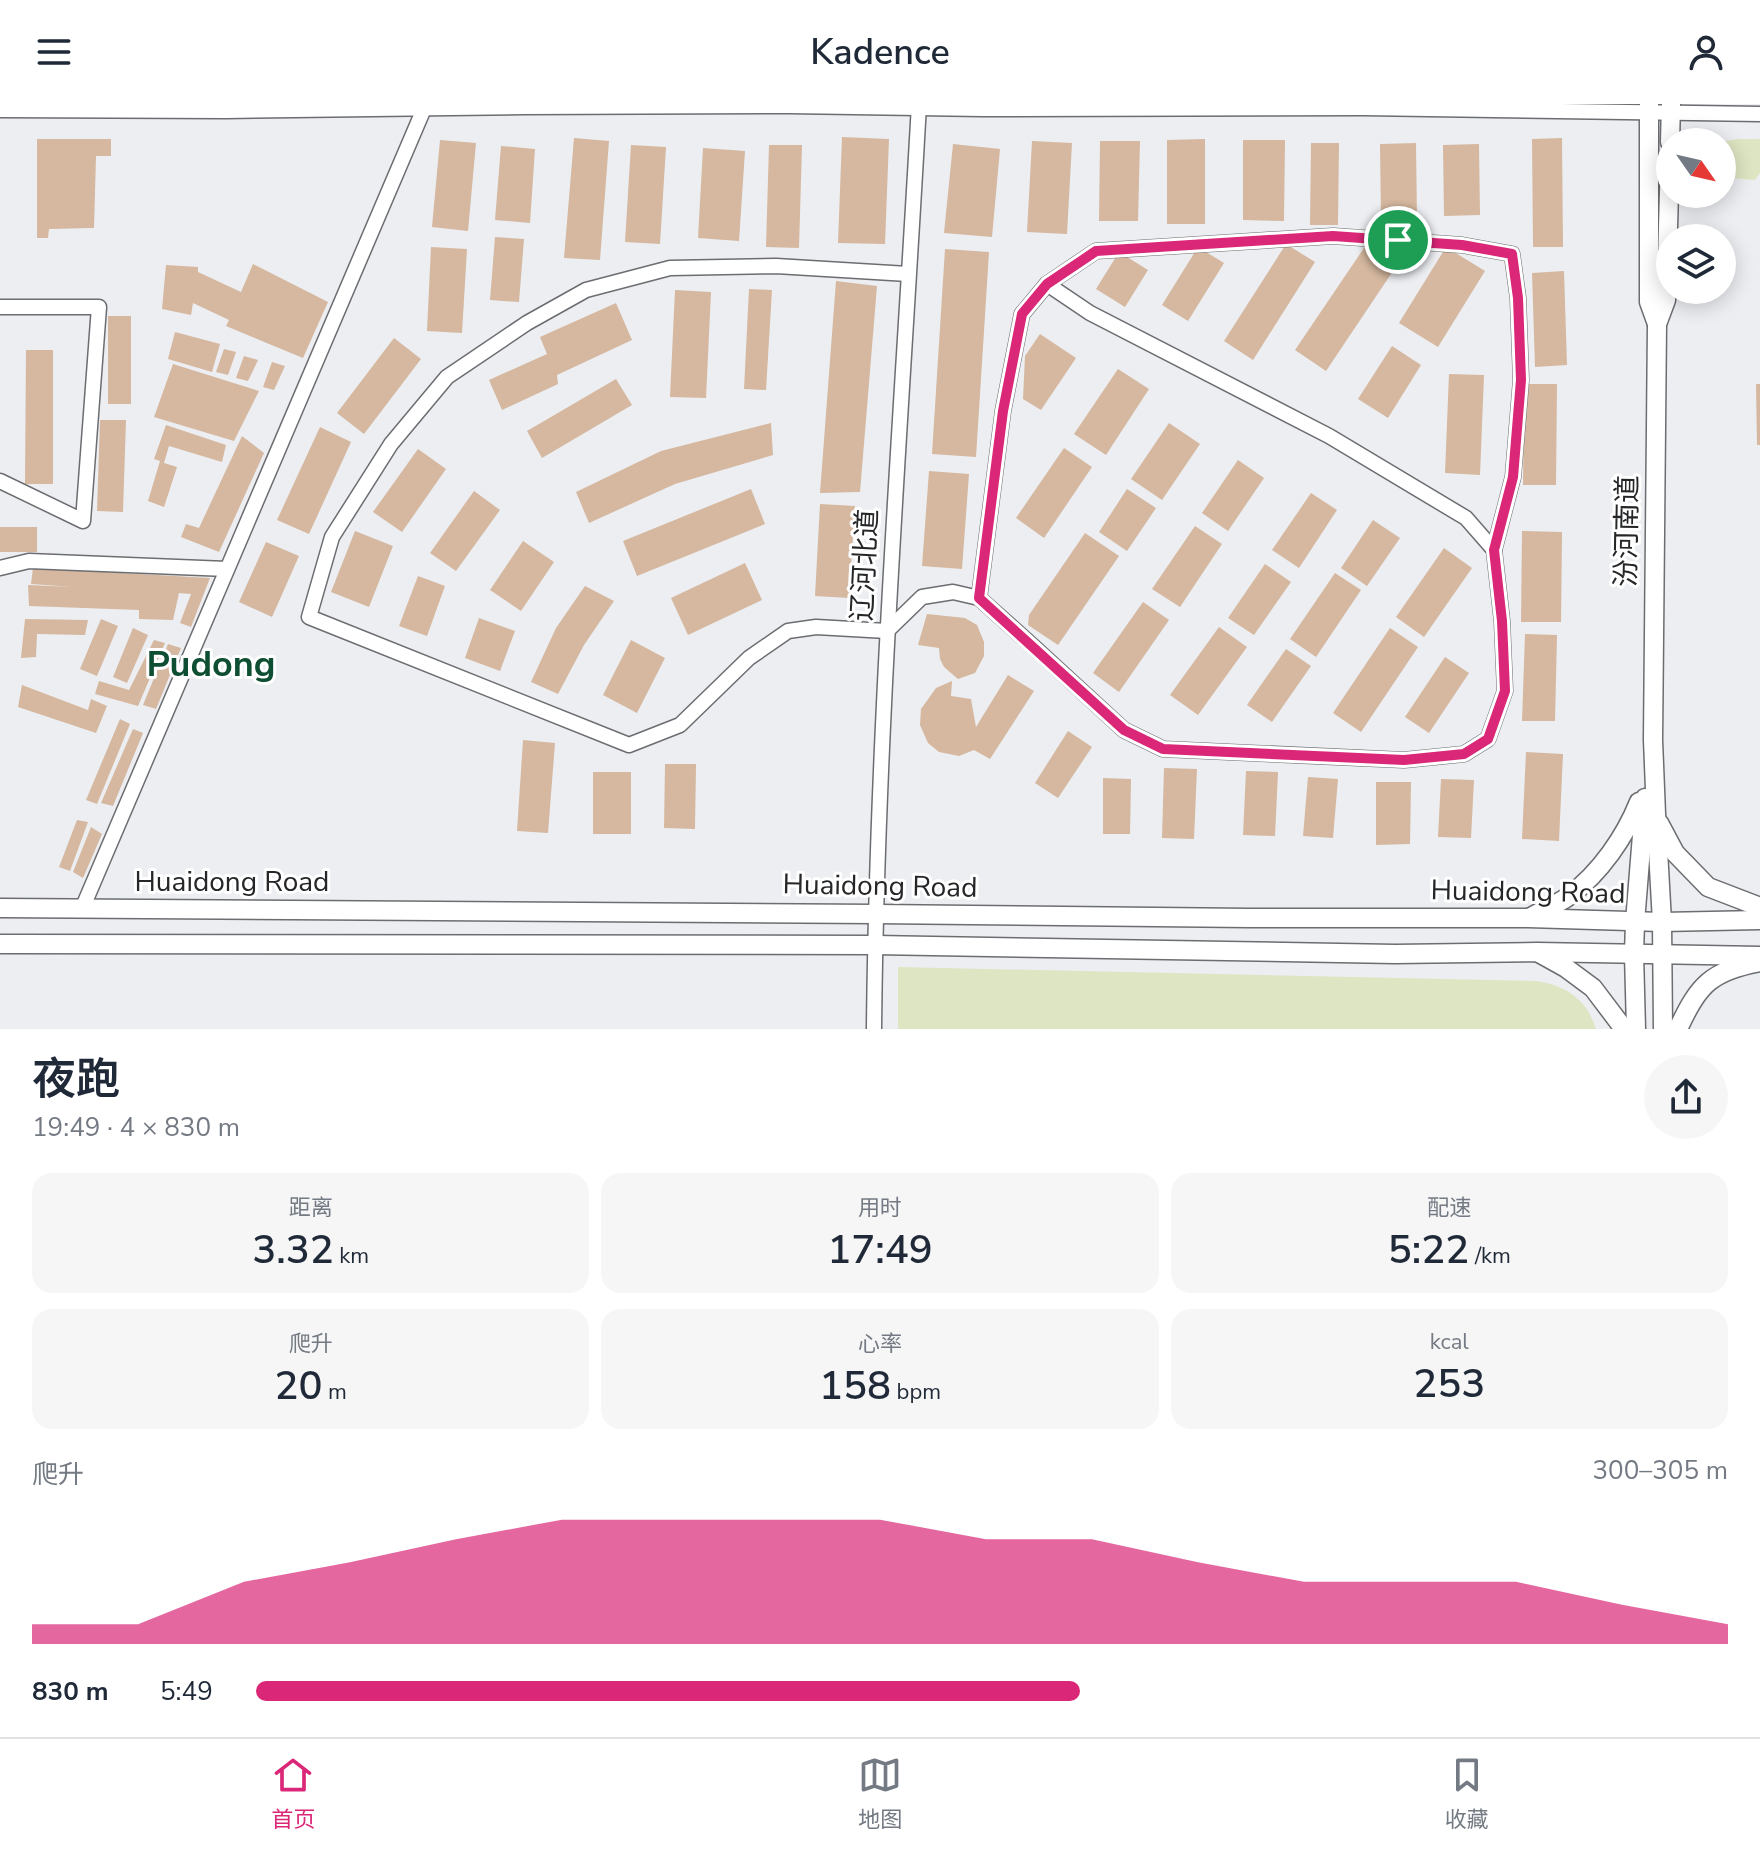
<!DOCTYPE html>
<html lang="zh">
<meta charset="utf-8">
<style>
body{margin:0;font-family:"Nunito Sans","Noto Sans SC",sans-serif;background:#f6f6f7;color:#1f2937;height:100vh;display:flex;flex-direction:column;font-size:30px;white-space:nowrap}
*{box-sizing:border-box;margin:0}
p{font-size:26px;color:#747a83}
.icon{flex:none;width:44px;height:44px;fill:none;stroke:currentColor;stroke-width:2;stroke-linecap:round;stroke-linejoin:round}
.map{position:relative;height:925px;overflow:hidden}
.side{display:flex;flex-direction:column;background:#fff;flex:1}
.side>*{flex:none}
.needle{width:52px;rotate:124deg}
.fabs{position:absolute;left:1656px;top:24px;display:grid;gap:16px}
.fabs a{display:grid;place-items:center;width:80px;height:80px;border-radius:50%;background:#fff;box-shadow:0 4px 20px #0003;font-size:40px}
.pin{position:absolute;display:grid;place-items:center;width:68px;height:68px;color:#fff;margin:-34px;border:4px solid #fff;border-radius:50%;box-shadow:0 2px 8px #0007}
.round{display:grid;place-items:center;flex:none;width:84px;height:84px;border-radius:42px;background:#f6f6f7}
.head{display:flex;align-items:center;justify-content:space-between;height:136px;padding:0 32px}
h1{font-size:44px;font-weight:600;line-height:60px}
.stats{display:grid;grid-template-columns:repeat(3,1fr);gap:12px;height:136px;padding:8px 32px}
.stats div{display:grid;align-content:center;border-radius:20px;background:#f6f6f7;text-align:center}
.stats b{font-size:40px;font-weight:600}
.stats small{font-size:22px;font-weight:400}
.stats p{font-size:22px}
.chart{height:224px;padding:16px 32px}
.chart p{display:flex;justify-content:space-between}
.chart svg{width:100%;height:144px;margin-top:8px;fill:#db2777;opacity:.7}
ul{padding:0 32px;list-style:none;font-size:26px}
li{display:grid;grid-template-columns:128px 96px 1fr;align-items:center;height:60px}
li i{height:20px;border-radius:10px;background:#db2777}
header{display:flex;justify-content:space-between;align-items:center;height:104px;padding:0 32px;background:#fff;font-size:36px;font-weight:600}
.menu{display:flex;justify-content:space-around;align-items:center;height:112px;border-top:2px solid #e0e1e3;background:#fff;font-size:22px;color:#747a83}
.menu a{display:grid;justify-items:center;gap:4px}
.menu .selected{color:#db2777}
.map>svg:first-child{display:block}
.green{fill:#dee5c2}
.building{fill:#d5b89f}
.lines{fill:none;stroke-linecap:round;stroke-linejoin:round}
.minor-casing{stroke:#6b6d70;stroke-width:17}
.major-casing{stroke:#6b6d70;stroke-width:21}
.minor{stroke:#fff;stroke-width:14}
.major{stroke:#fff;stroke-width:18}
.route-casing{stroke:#fff;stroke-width:16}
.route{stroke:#db2777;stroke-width:10}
.labels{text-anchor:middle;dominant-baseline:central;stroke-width:6;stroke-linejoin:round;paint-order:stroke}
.street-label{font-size:28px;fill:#252628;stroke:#fff}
.district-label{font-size:36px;font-weight:bold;fill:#0e4e32;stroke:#fff}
</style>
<header><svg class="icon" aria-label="menu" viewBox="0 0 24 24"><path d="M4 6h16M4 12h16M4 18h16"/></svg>Kadence<svg class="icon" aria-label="person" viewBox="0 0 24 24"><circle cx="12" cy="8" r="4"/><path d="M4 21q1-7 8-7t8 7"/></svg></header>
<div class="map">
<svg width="1760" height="925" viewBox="0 0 1760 925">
<rect width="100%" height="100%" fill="#eceef2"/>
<g class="green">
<path d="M1737 35H1760V69L1755 76 1722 73V38H1720Z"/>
<path d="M898 863 1537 877C1567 882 1587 896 1596 925H898Z"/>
</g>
<g class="building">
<path d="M842 33 889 35 885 140 838 139Z"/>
<path d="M574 34 609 37 600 156 564 154Z"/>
<path d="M1562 34 1563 143H1533L1532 35Z"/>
<path d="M37 35H111V52H96L94 124 49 125 48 134H37Z"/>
<path d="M1205 35V120H1167V36Z"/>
<path d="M440 36 476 39 468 127 432 123Z"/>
<path d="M1243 36H1285L1284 117 1243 116Z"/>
<path d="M1032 37 1072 39 1067 130 1027 128Z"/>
<path d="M1100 37H1140L1138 117H1099Z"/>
<path d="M1311 39H1339L1338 121H1310Z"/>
<path d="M1416 39 1417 116H1381L1380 40Z"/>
<path d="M953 40 1000 45 992 133 944 129Z"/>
<path d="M1479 40 1480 111 1444 112 1443 41Z"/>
<path d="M631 41 666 43 660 140 625 138Z"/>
<path d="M769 41H802L799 144 766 143Z"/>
<path d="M501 42 535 45 530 119 495 116Z"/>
<path d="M703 44 745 47 739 137 698 134Z"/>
<path d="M495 133 524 135 519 198 490 196Z"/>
<path d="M1286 140 1315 158 1253 256 1224 237Z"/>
<path d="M1366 141 1397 161 1326 267 1295 246Z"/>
<path d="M431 143 467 145 462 229 427 227Z"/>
<path d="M1198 143 1224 159 1188 217 1162 201Z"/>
<path d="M1446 143 1485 167 1438 243 1399 219Z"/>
<path d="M945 145 989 148 976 353 932 350Z"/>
<path d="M1119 148 1148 166 1125 203 1096 185Z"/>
<path d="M253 160 328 198 303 254 226 222 229 216 193 199 191 211 162 205 166 161 198 163V168L241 188Z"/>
<path d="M1564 167 1567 261 1535 263 1532 169Z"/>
<path d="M836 177 877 182 860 388 820 389Z"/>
<path d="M749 185 772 186 766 286 744 285Z"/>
<path d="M675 186 711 188 706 294 670 293Z"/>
<path d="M616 199 632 236 557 271 558 280 502 306 489 276 547 250 540 233Z"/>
<rect x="108" y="212" width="23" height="88"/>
<path d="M175 228 220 240 212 268 168 255Z"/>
<path d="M1040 230 1076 254 1041 306 1023 295 1025 252Z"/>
<path d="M394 234 421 255 364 330 337 309Z"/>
<path d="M1392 242 1421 261 1388 314 1358 295Z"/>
<path d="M224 245 236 248 228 271 216 268Z"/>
<path d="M26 246H53V380H25Z"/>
<path d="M244 252 258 256 248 277 236 274Z"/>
<path d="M272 258 285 262 274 286 263 283Z"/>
<path d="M173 260 259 287 234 337 154 313Z"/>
<path d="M1118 265 1149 285 1106 351 1074 330Z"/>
<path d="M1449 270 1484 271 1480 371 1445 369Z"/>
<path d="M616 275 632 301 542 354 527 327Z"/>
<path d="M1524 280H1557L1556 381H1523Z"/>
<path d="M1756 280H1760V341H1757Z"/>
<path d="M100 316H126L123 408 97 407Z"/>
<path d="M771 319 773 351 675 380 589 419 576 388 661 347Z"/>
<path d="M1169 319 1200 340 1162 396 1131 375Z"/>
<path d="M166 321 226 341 222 358 169 342 164 359 177 363 164 403 148 397 160 357 154 355Z"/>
<path d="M320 323 351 338 309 430 277 416Z"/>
<path d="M242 332 264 349 219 448 181 433 186 420 199 424Z"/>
<path d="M1064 344 1092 363 1044 434 1016 414Z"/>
<path d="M418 345 446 365 402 428 373 408Z"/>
<path d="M1238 356 1264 374 1228 427 1202 409Z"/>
<path d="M929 367 969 370 962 465 922 462Z"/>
<path d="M751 385 765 420 637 472 623 437Z"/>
<path d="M1127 385 1156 404 1127 447 1099 428Z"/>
<path d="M474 387 500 406 456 467 430 449Z"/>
<path d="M1311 389 1337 406 1299 464 1272 446Z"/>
<path d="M820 400 855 402 849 494 815 492Z"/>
<path d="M1373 416 1400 434 1367 482 1341 464Z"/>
<path d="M1195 422 1222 440 1180 503 1152 485Z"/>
<rect x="0" y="423" width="37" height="25"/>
<path d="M355 427 393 442 369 503 331 488Z"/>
<path d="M1522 427 1562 428 1561 518H1521Z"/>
<path d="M1085 429 1119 452 1058 541 1028 521 1029 511Z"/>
<path d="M523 437 554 458 521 507 490 486Z"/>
<path d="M266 438 299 452 272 513 239 498Z"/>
<path d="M1444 444 1472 464 1424 533 1396 513Z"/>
<path d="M745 459 762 496 688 531 671 494Z"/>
<path d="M1265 460 1291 478 1254 531 1228 514Z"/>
<path d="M33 464 210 474 191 523 180 519 191 490 179 489 173 516 139 515V506L29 502 28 481 73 483 31 480Z"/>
<path d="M1335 469 1361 486 1316 553 1290 535Z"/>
<path d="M418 472 445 482 427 532 399 522Z"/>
<path d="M585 482 614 497 584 541 558 590 531 578 556 524Z"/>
<path d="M1143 498 1169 516 1119 588 1093 569Z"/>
<path d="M927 510 965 514 977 521 984 538V552L975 569 958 575 944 563 940 555 939 544 918 541Z"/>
<path d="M479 514 515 527 500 567 465 554Z"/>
<path d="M25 515 88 516 85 531 37 530 36 553 21 554Z"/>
<path d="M101 515 118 522 97 572 80 565Z"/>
<path d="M1219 523 1247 543 1198 611 1170 591Z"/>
<path d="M133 524 148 531 127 579 113 573Z"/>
<path d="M1390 524 1418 543 1361 628 1333 609Z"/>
<path d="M1525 530 1557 531 1555 617H1522Z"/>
<path d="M154 536 165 539 138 602 95 590 99 577 129 586Z"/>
<path d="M631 536 665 554 637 609 603 591Z"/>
<path d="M168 540 181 544 156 605 143 601Z"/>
<path d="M1286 545 1311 562 1272 618 1247 601Z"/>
<path d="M1445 553 1469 569 1429 629 1405 613Z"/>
<path d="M1008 571 1034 587 990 655 974 646 959 652 939 648 928 639 920 621 921 605 936 584 952 577 951 592 971 595 976 623Z"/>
<path d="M22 581 88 606 91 595 107 602 96 629 18 603Z"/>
<path d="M120 615 130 620 97 700 86 696Z"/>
<path d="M133 625 143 629 113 702 101 699Z"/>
<path d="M1068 627 1092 643 1058 694 1035 679Z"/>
<path d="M523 636 555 639 548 729 517 727Z"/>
<path d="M1526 648 1563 650 1559 737 1522 735Z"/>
<path d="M665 660H696L695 725 664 724Z"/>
<path d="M1164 664 1197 665 1194 735 1162 734Z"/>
<path d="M1246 667 1278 668 1275 732 1243 731Z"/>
<rect x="593" y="668" width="38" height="62"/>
<path d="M1308 673 1338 675 1333 734 1303 732Z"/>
<path d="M1103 674 1131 675 1130 730H1103Z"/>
<path d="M1441 675 1474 676 1471 734 1438 733Z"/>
<path d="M1376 678H1411L1410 740 1376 741Z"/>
<path d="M77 716 88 718 70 767 59 763Z"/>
<path d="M91 723 102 730 83 774 73 768Z"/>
</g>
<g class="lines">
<defs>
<g id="minor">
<path d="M0 6 226 7 524 3 789 2 982 5 1363 4 1760 10"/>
<path d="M908 170 776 162 670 164 586 186 527 219 447 273 391 340 332 433 309 513 629 641 680 621 749 554 788 527 816 523 887 527 922 493 953 488 979 494 1034 543 1124 626 1163 645 1404 656 1464 650 1488 635 1505 587 1502 517 1494 446 1466 414 1329 332 1090 209 1047 180"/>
<path d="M0 203H99L83 417 0 377"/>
<path d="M0 464 29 457 227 465"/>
<path d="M979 494 1003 307 1022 210 1047 180 1096 147 1333 132 1462 141 1512 150 1518 194 1521 276 1513 373 1494 446"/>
<path d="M82 805 426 0"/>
<path d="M874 925C877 616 902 308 919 0"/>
</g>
<g id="major">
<path d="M1649 0V198L1657 220"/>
<path d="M1670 38 1671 0"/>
<path d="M1659 719 1675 749 1708 783 1760 803"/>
<path d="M0 804 876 810 1249 814H1528L1662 818 1760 816"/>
<path d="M1531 813C1543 806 1558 800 1569 792 1600 769 1625 733 1639 698"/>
<path d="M0 840 875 841 1395 850 1537 848 1760 852"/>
<path d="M1539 849 1566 864 1593 884 1624 925"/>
<path d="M1636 925 1634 850 1635 818 1645 694"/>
<path d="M1663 925 1662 818 1656 710 1653 636 1657 220 1666 196 1670 52"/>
<path d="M1678 925C1699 880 1711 867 1760 858"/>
</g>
</defs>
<use href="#minor" class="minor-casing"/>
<use href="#major" class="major-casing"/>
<use href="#minor" class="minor"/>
<use href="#major" class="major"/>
</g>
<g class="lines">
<defs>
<path id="route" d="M1333 132 1462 141 1512 150 1518 194 1521 276 1513 373 1494 446 1502 517 1505 587 1488 635 1464 650 1404 656 1163 645 1124 626 979 494 1003 307 1022 210 1047 180 1096 147Z"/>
</defs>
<use href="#route" class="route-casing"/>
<use href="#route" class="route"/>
</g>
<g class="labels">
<g class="street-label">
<text transform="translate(1627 427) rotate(-89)">汾河南道</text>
<text transform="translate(865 461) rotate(-87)">辽河北道</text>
<text x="232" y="778">Huaidong Road</text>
<text transform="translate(880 782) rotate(1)">Huaidong Road</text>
<text transform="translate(1528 788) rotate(1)">Huaidong Road</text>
</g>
<g class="district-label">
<text x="211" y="560">Pudong</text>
</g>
</g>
</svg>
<div class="fabs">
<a><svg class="needle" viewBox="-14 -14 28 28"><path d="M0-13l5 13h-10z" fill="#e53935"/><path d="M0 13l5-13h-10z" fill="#747a83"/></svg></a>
<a><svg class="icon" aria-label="layers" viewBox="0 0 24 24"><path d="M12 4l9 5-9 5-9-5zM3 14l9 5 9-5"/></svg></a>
</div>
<div class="pin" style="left:1398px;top:136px;background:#1e9e55"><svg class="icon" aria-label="arrive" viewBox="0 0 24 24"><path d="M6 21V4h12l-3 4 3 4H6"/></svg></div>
</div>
<section class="side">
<div class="head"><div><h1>夜跑</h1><p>19:49 · 4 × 830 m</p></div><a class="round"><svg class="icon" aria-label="share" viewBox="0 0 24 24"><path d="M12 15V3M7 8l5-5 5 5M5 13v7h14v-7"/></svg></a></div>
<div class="stats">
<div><p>距离</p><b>3.32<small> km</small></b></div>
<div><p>用时</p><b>17:49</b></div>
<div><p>配速</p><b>5:22<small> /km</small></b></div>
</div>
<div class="stats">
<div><p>爬升</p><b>20<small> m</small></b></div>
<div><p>心率</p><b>158<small> bpm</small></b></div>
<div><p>kcal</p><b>253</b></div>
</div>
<div class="chart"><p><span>爬升</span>300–305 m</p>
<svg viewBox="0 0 160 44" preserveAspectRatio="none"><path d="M0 44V38L10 38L20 25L30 19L40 12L50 6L60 6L70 6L80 6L90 12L100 12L110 19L120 25L130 25L140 25L150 32L160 38V44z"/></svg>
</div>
<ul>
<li><b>830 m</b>5:49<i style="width:56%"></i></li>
</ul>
</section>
<nav class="menu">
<a class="selected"><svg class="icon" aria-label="home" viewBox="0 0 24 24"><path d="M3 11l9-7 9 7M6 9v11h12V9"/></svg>首页</a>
<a><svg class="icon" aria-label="map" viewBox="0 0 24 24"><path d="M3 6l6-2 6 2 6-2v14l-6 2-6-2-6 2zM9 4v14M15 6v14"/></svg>地图</a>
<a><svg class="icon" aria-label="saved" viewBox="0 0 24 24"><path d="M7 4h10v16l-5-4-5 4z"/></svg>收藏</a>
</nav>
